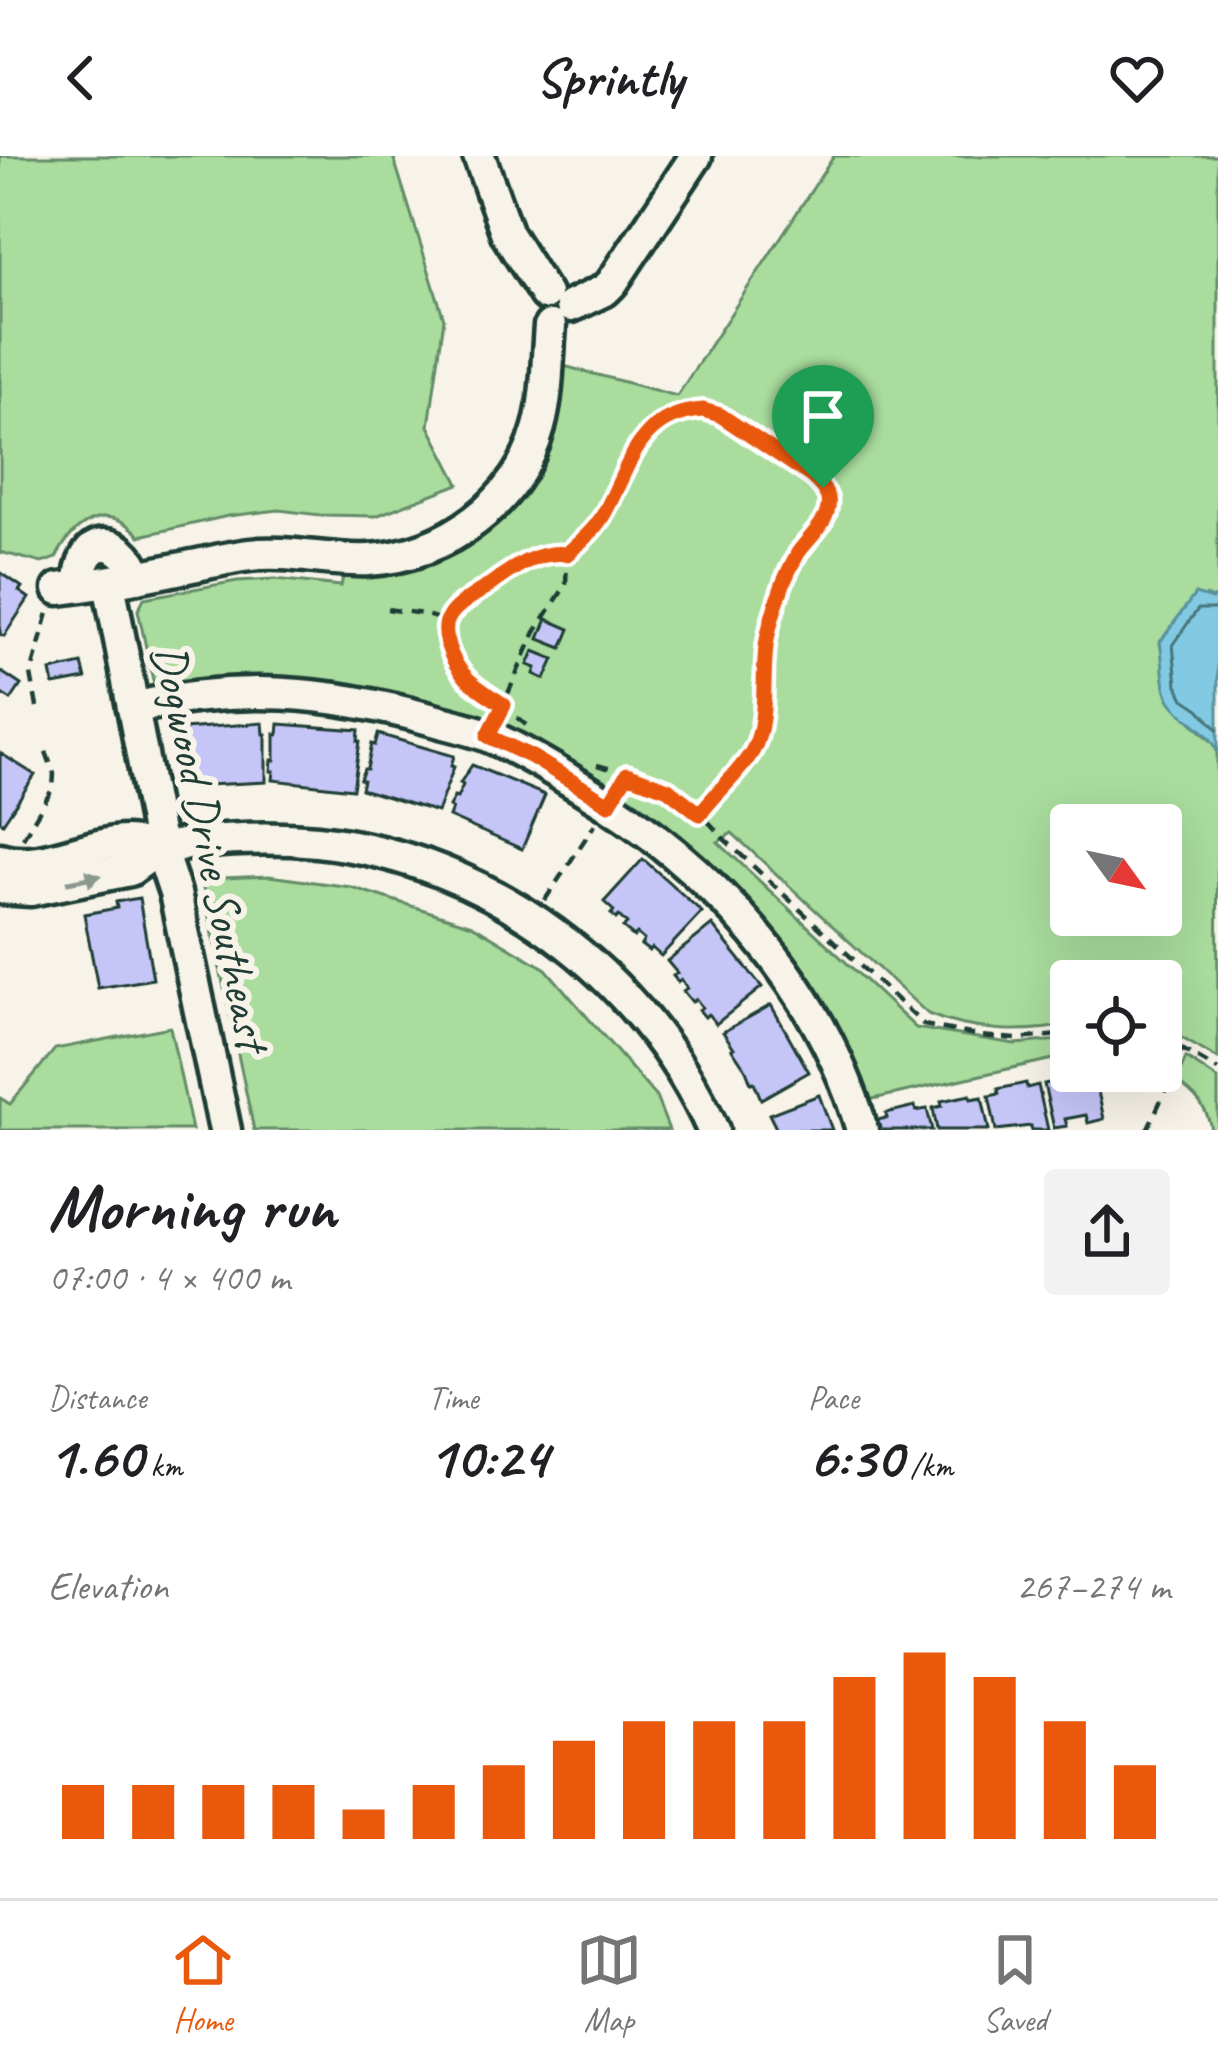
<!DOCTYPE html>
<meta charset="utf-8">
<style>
body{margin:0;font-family:Caveat,sans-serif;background:#f2f2f2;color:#202124;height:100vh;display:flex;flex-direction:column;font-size:45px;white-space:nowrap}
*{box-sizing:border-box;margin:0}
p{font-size:39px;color:#757577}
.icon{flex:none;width:66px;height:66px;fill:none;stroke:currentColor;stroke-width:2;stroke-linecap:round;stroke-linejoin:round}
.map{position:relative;height:974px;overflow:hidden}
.panel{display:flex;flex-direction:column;background:#fff;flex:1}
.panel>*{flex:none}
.needle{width:78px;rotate:123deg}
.controls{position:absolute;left:1050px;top:648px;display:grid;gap:24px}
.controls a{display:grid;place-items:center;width:132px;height:132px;border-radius:12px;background:#fff;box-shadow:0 12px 48px #0002;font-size:60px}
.pin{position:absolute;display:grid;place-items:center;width:102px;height:102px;color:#fff;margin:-123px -51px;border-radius:50% 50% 50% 0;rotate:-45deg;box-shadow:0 0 12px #0007}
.pin .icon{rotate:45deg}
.round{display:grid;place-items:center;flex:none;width:126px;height:126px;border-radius:12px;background:#f2f2f2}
.headline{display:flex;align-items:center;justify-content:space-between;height:204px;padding:0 48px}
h1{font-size:66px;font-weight:600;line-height:90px}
.figures{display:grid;grid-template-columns:repeat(3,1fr);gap:18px;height:204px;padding:12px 48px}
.figures div{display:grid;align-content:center}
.figures b{font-size:60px;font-weight:600}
.figures small{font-size:33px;font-weight:400}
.figures p{font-size:33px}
.chart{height:336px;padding:24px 48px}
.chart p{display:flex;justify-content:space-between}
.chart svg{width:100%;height:216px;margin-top:12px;stroke:#ea580c;stroke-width:6}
header{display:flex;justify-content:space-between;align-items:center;height:156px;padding:0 48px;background:#fff;font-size:54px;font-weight:600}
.tab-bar{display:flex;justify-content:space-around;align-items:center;height:168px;border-top:3px solid #e0e0e0;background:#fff;font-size:33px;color:#757577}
.tab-bar a{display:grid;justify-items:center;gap:6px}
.tab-bar .active{color:#ea580c}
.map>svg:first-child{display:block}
.green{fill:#a9dc9d;stroke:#648c68;stroke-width:3;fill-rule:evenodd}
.water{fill:#82cae3;stroke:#5a929d;stroke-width:3}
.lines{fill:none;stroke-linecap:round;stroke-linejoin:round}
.shore{stroke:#47757a;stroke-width:3}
.building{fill:#c6c5f8;stroke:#1f3d34;stroke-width:3}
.minor-casing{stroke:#1f3d34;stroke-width:39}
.path{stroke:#1f3d34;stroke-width:4.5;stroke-dasharray:12 9;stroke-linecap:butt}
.minor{stroke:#f7f3e8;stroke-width:30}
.oneway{fill:#8b988e}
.route-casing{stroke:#fff;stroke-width:24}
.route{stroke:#ea580c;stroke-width:15}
.labels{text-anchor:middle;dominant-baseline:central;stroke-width:12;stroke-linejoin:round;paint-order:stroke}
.street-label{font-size:48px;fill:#1f3d34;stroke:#f7f3e8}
</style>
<header><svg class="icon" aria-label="back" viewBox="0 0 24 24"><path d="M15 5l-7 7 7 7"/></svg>Sprintly<svg class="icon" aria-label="heart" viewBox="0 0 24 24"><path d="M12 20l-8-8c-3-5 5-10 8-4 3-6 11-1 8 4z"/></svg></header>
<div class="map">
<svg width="1218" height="974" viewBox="0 0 1218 974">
<rect width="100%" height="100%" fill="#f7f3e8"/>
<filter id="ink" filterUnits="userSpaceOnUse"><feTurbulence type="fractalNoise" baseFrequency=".00833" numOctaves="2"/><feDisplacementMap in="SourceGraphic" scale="24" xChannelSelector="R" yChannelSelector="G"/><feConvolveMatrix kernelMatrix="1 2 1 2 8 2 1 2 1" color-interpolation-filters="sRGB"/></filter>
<g filter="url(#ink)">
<g class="green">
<path d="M0 0H393L444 163 429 270 459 328 376 360 320 359 279 354 228 360 140 380C108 344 74 366 56 402L42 407 0 396Z"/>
<path d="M834 0H1218V439L1212 443 1205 440 1160 486C1164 502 1162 524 1167 537 1172 550 1205 579 1217 590L1218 903 1161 870V825H1071V868C1026 878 970 876 928 858L732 677 718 686 916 872 1015 888 1071 883V899L864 945 756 765 471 567 156 538 138 454 144 442 237 425 275 423 341 430 343 421 366 422 399 418 436 404 468 385 560 209 677 240ZM1071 669H1161V759H1071Z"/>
<path d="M269 720 351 731 472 769 546 813 656 941 669 974H254L201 723Z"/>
<path d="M170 871 192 974H0V942L10 948 55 893Z"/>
<path d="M1186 902 1218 923V974H1211C1208 951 1194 938 1176 925Z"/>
</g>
<path class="water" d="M1195 438 1212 443 1218 439V598C1212 574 1184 565 1171 546 1161 530 1164 505 1160 486Z"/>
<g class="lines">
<path class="shore" d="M1218 453H1198L1173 488 1177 529 1184 543 1199 553 1218 574"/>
</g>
<g class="building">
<path d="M0 416 22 431 19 435 29 442 4 480 0 478Z"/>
<path d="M547 463 570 473 562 492 539 483Z"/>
<path d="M534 495 554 503 545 523 534 518 536 512 528 509Z"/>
<path d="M82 508 86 523 54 529 51 515Z"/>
<path d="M0 515 21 529 11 544 0 537Z"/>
<path d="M263 567 264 578H266V626L187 630 182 610H185L182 584H184V573Z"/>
<path d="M279 568 359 574 358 585H360L353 633 273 624 274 615H271L272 604H275V578L278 579Z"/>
<path d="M378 578 454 600 451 610 454 611 437 656 361 633 363 624 360 623 364 613H367L372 588 375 589Z"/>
<path d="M0 597 35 619 3 667 0 665Z"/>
<path d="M472 609 545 639 522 693 449 661 452 653 449 651 454 641 457 642 463 629 460 627Z"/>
<path d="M643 703 702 756 661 800 652 792 649 795 641 789 644 784 637 778 634 781 623 772 627 768 619 760 616 763 611 758 614 755 604 746Z"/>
<path d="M139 742 153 823 98 832 84 758 117 752 116 746Z"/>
<path d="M712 769 762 831 716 868 708 858 705 861 699 854 702 851 696 843 692 846 683 835 687 832 681 823 678 826 673 820 677 817 667 805Z"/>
<path d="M771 849 809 916 761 943 754 926 751 927 746 914 732 893 734 892 723 876Z"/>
<path d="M1081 915 1082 920 1094 917 1104 963 1088 967 1086 959 1065 963 1067 970 1054 972 1044 928 1054 926 1053 922Z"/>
<path d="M1026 927 1027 932 1038 929 1048 974H1032L1031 970 996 974 989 940 999 938 998 933Z"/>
<path d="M819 939 832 974H777L769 958Z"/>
<path d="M970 939 971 943 982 941 989 974H937L933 952 942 950 941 945Z"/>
<path d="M915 950 916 955 927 953 932 974H879L877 964 887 962 886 957Z"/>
</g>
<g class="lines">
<defs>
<g id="minor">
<path d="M479 0 507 78 545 138"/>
<path d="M571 150 605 134 612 127 696 0"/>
<path d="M109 427 160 692 175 737 225 974"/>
<path d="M80 430C79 379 121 375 138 421"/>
<path d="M59 433C99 428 138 421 177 413 201 409 225 402 250 399 289 394 329 406 369 404 446 400 519 346 539 271 548 239 547 203 550 170"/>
<path d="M133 552C236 527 329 535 430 563 451 569 472 573 491 581 522 595 551 612 579 630 709 708 819 825 862 974"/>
<path d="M0 703C41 716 85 687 126 686 138 686 150 692 162 692 174 691 186 688 198 686 237 682 278 681 317 685 489 703 643 817 713 974"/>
<path d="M0 732 31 734 130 714 160 692"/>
</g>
</defs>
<use href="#minor" class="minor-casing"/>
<g class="path">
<path d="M387 453 423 458 445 465"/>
<path d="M37 551 31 518 49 453"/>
<path d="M499 558 535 476 566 429 567 398C581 386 596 373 605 356 632 306 646 238 720 259L811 320C846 354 817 367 798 397 792 407 786 419 782 431 776 448 770 466 767 484 762 517 769 564 753 594 740 617 716 636 700 659"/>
<path d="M526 569C509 554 463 525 454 509 448 498 443 475 448 464 455 447 521 407 540 400 549 397 557 396 567 398"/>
<path d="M597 609C649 623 688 639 723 682L924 869 981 880 1017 883 1071 878"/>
<path d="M23 682 53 632 54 618 44 590"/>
<path d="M545 744 595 668"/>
<path d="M1161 881 1218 914"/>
<path d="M1147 974 1169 927 1182 892"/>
</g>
<use href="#minor" class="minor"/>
</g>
<defs><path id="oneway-solid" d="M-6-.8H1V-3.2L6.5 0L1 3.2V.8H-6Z" transform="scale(3)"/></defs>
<use class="oneway" href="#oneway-solid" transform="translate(84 723) rotate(-11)"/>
</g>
<g class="lines" filter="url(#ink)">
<defs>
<path id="route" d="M703 254 720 259 811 320C818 326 825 333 828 342 832 364 809 381 798 397 792 408 786 419 782 431 776 448 770 466 767 484 761 517 769 564 753 594 740 617 716 636 700 658L668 633 627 618 609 648 532 601 488 580 504 549C477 531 458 522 448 490 446 482 444 471 448 463 455 448 479 437 491 428 513 412 538 394 567 398 581 385 596 373 605 356 631 308 638 258 703 254Z"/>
</defs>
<use href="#route" class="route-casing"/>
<use href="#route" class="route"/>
</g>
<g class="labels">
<g class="street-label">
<text transform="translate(211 691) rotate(78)">Dogwood Drive Southeast</text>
</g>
</g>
</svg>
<div class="controls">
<a><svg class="needle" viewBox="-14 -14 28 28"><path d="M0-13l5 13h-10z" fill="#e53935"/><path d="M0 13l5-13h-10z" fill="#757577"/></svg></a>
<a><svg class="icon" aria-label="locate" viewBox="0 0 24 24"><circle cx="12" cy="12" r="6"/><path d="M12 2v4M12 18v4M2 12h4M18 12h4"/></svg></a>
</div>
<div class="pin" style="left:823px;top:332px;background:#1e9e55"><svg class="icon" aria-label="arrive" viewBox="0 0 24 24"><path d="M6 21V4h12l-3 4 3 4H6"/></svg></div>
</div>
<section class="panel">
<div class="headline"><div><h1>Morning run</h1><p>07:00 · 4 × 400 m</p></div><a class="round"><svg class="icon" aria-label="share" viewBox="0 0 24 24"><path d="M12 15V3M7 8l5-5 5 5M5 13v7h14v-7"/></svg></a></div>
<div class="figures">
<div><p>Distance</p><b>1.60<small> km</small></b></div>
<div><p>Time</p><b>10:24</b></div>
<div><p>Pace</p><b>6:30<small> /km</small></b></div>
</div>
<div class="chart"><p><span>Elevation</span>267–274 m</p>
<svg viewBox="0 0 160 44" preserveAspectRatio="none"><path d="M5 44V33M15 44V33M25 44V33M35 44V33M45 44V38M55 44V33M65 44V29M75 44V24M85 44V20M95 44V20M105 44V20M115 44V11M125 44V6M135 44V11M145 44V20M155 44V29"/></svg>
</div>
</section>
<nav class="tab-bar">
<a class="active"><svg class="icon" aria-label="home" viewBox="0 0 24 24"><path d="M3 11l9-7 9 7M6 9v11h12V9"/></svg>Home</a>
<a><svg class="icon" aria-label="map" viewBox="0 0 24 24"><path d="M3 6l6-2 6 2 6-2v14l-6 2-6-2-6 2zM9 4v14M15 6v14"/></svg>Map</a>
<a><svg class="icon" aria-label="saved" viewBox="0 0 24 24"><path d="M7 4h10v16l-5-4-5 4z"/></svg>Saved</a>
</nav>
